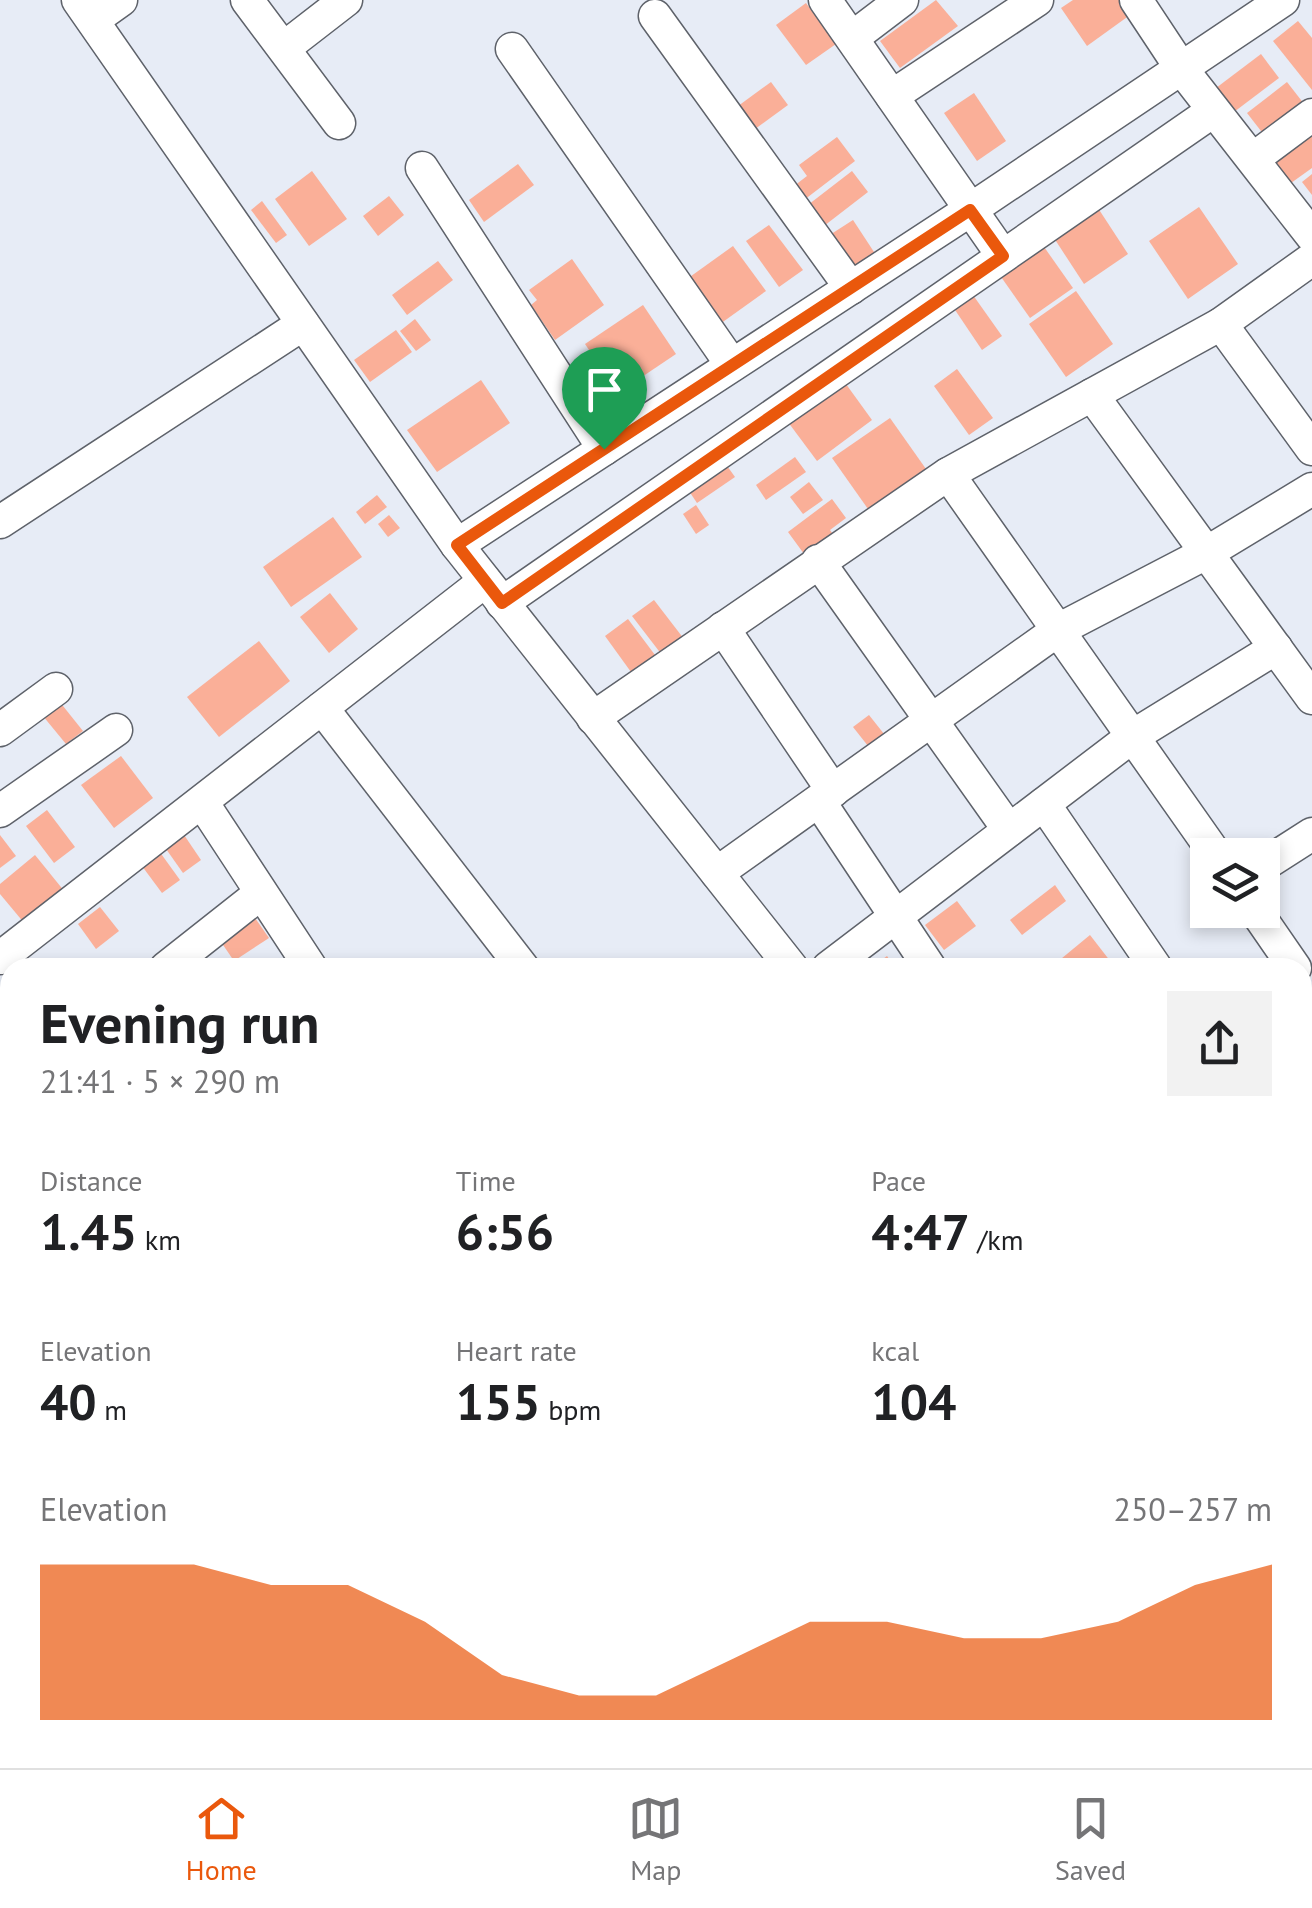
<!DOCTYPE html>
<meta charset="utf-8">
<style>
body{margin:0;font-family:"PT Sans",sans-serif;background:#f2f2f2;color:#202124;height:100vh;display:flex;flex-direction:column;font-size:38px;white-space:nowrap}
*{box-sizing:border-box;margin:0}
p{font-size:32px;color:#757577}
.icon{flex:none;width:55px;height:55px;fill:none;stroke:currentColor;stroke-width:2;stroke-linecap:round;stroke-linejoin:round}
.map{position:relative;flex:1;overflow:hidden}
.sheet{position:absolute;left:0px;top:958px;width:1312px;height:812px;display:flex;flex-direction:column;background:#fff;border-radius:30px 30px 0 0;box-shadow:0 5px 15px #0003}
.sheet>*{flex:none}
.buttons{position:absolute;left:1190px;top:838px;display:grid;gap:20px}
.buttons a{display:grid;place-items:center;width:90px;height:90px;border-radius:0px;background:#fff;box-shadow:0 5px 15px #0003;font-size:50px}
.pin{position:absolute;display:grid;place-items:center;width:85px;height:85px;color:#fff;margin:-102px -42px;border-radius:50% 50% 50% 0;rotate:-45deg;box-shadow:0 0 10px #0007}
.pin .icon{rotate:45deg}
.round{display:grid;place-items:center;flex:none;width:105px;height:105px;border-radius:0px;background:#f2f2f2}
.head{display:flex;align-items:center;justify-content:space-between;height:170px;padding:0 40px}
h1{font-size:55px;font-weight:600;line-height:75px}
.metrics{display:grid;grid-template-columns:repeat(3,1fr);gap:15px;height:170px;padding:10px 40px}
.metrics div{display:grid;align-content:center}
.metrics b{font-size:50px;font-weight:600}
.metrics small{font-size:28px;font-weight:400}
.metrics p{font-size:28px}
.chart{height:280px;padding:20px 40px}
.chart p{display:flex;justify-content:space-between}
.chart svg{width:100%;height:180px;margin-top:10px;fill:#ea580c;opacity:.7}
.tabs{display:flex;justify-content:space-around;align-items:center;height:140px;border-top:2px solid #e0e0e0;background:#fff;font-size:28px;color:#757577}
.tabs a{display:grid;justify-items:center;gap:5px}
.tabs .on{color:#ea580c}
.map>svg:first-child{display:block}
.building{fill:#faaf98}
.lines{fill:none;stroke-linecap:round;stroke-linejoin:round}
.minor-casing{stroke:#5e626a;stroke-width:35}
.minor{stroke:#fff;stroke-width:32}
.route-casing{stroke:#fff;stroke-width:20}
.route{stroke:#ea580c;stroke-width:12}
</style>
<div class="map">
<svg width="1312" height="1768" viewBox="0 0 1312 1768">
<rect width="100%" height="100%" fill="#e7ecf6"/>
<g class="building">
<path d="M936 0 958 26 900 68 880 41Z"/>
<path d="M1073 0H1119L1130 15 1087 46 1061 8Z"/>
<path d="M806 3 836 44 806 65 776 25Z"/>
<path d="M1298 21 1312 38V90L1273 41Z"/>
<path d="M1261 54 1279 78 1234 112 1216 88Z"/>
<path d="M771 82 788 105 751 132 734 109Z"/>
<path d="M1287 82 1308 109 1268 140 1247 113Z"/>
<path d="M974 93 1006 141 977 161 944 113Z"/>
<path d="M1312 123V168L1291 183 1274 161Z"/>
<path d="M837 137 855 161 804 200 794 186 807 176 799 165Z"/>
<path d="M518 164 534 185 484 222 469 200Z"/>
<path d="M312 171 347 219 309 246 275 199Z"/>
<path d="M852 171 868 192 820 229 804 208Z"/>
<path d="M1312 174V195L1302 182Z"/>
<path d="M389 196 404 215 378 236 363 216Z"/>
<path d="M262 201 287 235 276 243 251 210Z"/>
<path d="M1096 205 1128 254 1084 284 1052 235Z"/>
<path d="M1199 207 1238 264 1188 299 1149 241Z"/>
<path d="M853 220 876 255 849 273 825 238Z"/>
<path d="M769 225 803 270 779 287 746 241Z"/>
<path d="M1042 244 1073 288 1030 318 999 274Z"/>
<path d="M733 246 766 291 720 324 687 279Z"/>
<path d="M572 259 604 305 555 340 531 305 537 300 529 290Z"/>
<path d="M438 261 453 280 407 315 392 295Z"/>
<path d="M968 288 1002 336 982 350 949 301Z"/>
<path d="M1076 291 1113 344 1066 377 1029 324Z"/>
<path d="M643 305 676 354 618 393 585 344Z"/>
<path d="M415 319 431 340 416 351 400 331Z"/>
<path d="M396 330 412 352 370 382 354 360Z"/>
<path d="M957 369 993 418 969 435 934 386Z"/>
<path d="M838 373 872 420 817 461 782 414Z"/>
<path d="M481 380 510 423 437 472 407 430Z"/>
<path d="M890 418 926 469 868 509 832 458Z"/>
<path d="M720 456 735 477 697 503 683 482Z"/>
<path d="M795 457 806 472 766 500 756 485Z"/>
<path d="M809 482 823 500 803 514 790 497Z"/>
<path d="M377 495 387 507 365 524 356 512Z"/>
<path d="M832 499 846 518 830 530 835 537 807 558 788 532Z"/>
<path d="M696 505 709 525 696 534 683 514Z"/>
<path d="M389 515 400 528 388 537 378 524Z"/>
<path d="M333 517 362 557 291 607 263 567Z"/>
<path d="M330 593 358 629 329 653 300 617Z"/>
<path d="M654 600 684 639 662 655 632 616Z"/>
<path d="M628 619 655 655 631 672 605 636Z"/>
<path d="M259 641 290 681 219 737 187 697Z"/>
<path d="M55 696 83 731 66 744 38 710Z"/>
<path d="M869 715 888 739 872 751 853 727Z"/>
<path d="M121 756 153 798 114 828 81 785Z"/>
<path d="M47 810 75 847 54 863 26 826Z"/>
<path d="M178 826 201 860 183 873 159 839Z"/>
<path d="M0 835 16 856 0 868Z"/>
<path d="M154 844 180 880 162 893 136 858Z"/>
<path d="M35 855 65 892 25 924 0 894V884Z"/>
<path d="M1055 885 1066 901 1022 935 1010 920Z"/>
<path d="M957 901 976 926 944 950 925 925Z"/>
<path d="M100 907 119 931 96 949 78 924Z"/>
<path d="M253 915 269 938 234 961 219 939Z"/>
<path d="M1090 935 1114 966 1050 968Z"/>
<path d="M887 956 895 968H871Z"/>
<path d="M10 987V1041L0 1049V995Z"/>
<path d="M10 1230V1264L0 1273V1238Z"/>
<path d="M1312 1281V1339L1302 1324V1288Z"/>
<path d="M1312 1370V1405L1302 1412V1377Z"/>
<path d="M1312 1448V1482L1302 1469V1455Z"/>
<path d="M10 1541V1576L0 1564V1549Z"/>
<path d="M0 1569 10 1581V1599L0 1608Z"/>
<path d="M1302 1569 1312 1582V1601L1302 1608Z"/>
<path d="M1312 1711V1748L1309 1750 1302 1741V1718Z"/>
<path d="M56 1760H88L94 1768H62Z"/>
<path d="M133 1760H171L177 1768H123Z"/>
<path d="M181 1760H210L216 1768H187Z"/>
<path d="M405 1760H444L450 1768H395Z"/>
<path d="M510 1760H549L539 1768H516Z"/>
<path d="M609 1760H669L660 1768H610L606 1762Z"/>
<path d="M1222 1760H1241L1247 1768H1228Z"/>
<path d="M1249 1760H1284L1273 1768H1256Z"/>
</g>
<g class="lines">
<defs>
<g id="minor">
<path d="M78 0 457 545 792 968"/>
<path d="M247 0 339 123"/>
<path d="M825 0 1003 256"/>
<path d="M1136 0 1181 68 1312 236"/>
<path d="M655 16 851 288"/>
<path d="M93 20 121 0"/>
<path d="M852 38 902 0"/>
<path d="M284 48 346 0"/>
<path d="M512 49 732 365"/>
<path d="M892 96 1037 0"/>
<path d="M1253 159 1312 115"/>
<path d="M422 168 604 449"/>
<path d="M1221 324 1312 449"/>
<path d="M1092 395 1312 698"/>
<path d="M948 474 1216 855"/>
<path d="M0 522 303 324"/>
<path d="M457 545 970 210 1283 0"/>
<path d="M818 561 1009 830"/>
<path d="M502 603 1213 111"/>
<path d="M723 628 833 791"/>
<path d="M322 708 523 968"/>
<path d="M593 718 948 474 1221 324 1312 259"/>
<path d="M0 730 56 689"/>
<path d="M819 801 930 968"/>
<path d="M202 802 311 968"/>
<path d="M1044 804 1156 968"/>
<path d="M0 811 116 730"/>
<path d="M1262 866 1312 834"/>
<path d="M717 873 1058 630 1208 552 1312 489"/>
<path d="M1255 910 1295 968"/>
<path d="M0 958 485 581"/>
<path d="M166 968 261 893"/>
<path d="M828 968 1133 736 1276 648"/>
<path d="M1302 1056 1312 1047"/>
<path d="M0 1097 10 1089"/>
<path d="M0 1132 10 1145"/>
<path d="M1302 1182 1312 1196"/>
<path d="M0 1277 10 1290"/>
<path d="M0 1418 10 1410"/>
<path d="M1302 1507 1312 1520"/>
<path d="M0 1534 10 1526"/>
<path d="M0 1633 10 1624"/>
<path d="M1302 1689 1312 1682"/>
<path d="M1302 1759 1309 1768"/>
<path d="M500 1760 507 1768"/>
<path d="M716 1760 722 1768"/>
<path d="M7 1768 16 1760"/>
<path d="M119 1768 128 1760"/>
<path d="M327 1768 337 1760"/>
<path d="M1193 1768 1204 1760"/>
</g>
</defs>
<use href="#minor" class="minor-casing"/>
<use href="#minor" class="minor"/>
</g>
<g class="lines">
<defs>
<path id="route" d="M970 210 1003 256 502 603 457 545Z"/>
</defs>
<use href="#route" class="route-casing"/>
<use href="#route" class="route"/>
</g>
</svg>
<div class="buttons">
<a><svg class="icon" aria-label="layers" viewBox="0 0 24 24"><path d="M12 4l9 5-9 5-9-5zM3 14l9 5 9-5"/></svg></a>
</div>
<div class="pin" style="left:604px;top:449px;background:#1e9e55"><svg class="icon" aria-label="arrive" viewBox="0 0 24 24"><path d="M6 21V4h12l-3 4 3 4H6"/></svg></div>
<section class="sheet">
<div class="head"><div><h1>Evening run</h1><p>21:41 · 5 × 290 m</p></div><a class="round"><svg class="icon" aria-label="share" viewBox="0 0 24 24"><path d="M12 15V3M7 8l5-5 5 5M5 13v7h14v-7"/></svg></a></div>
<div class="metrics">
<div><p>Distance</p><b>1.45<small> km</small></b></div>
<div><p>Time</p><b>6:56</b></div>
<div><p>Pace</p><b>4:47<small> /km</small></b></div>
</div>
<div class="metrics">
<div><p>Elevation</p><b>40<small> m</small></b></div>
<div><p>Heart rate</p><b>155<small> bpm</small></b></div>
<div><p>kcal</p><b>104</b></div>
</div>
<div class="chart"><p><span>Elevation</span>250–257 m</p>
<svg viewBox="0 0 160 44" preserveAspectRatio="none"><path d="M0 44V6L10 6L20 6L30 11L40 11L50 20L60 33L70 38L80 38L90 29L100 20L110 20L120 24L130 24L140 20L150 11L160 6V44z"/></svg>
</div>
</section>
</div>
<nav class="tabs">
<a class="on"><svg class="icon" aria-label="home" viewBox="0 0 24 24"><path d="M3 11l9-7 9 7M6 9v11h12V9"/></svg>Home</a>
<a><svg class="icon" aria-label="map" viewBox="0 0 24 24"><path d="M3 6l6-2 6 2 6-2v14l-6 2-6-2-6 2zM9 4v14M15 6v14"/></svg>Map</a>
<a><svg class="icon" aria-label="saved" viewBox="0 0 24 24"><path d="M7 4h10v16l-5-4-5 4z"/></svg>Saved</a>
</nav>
